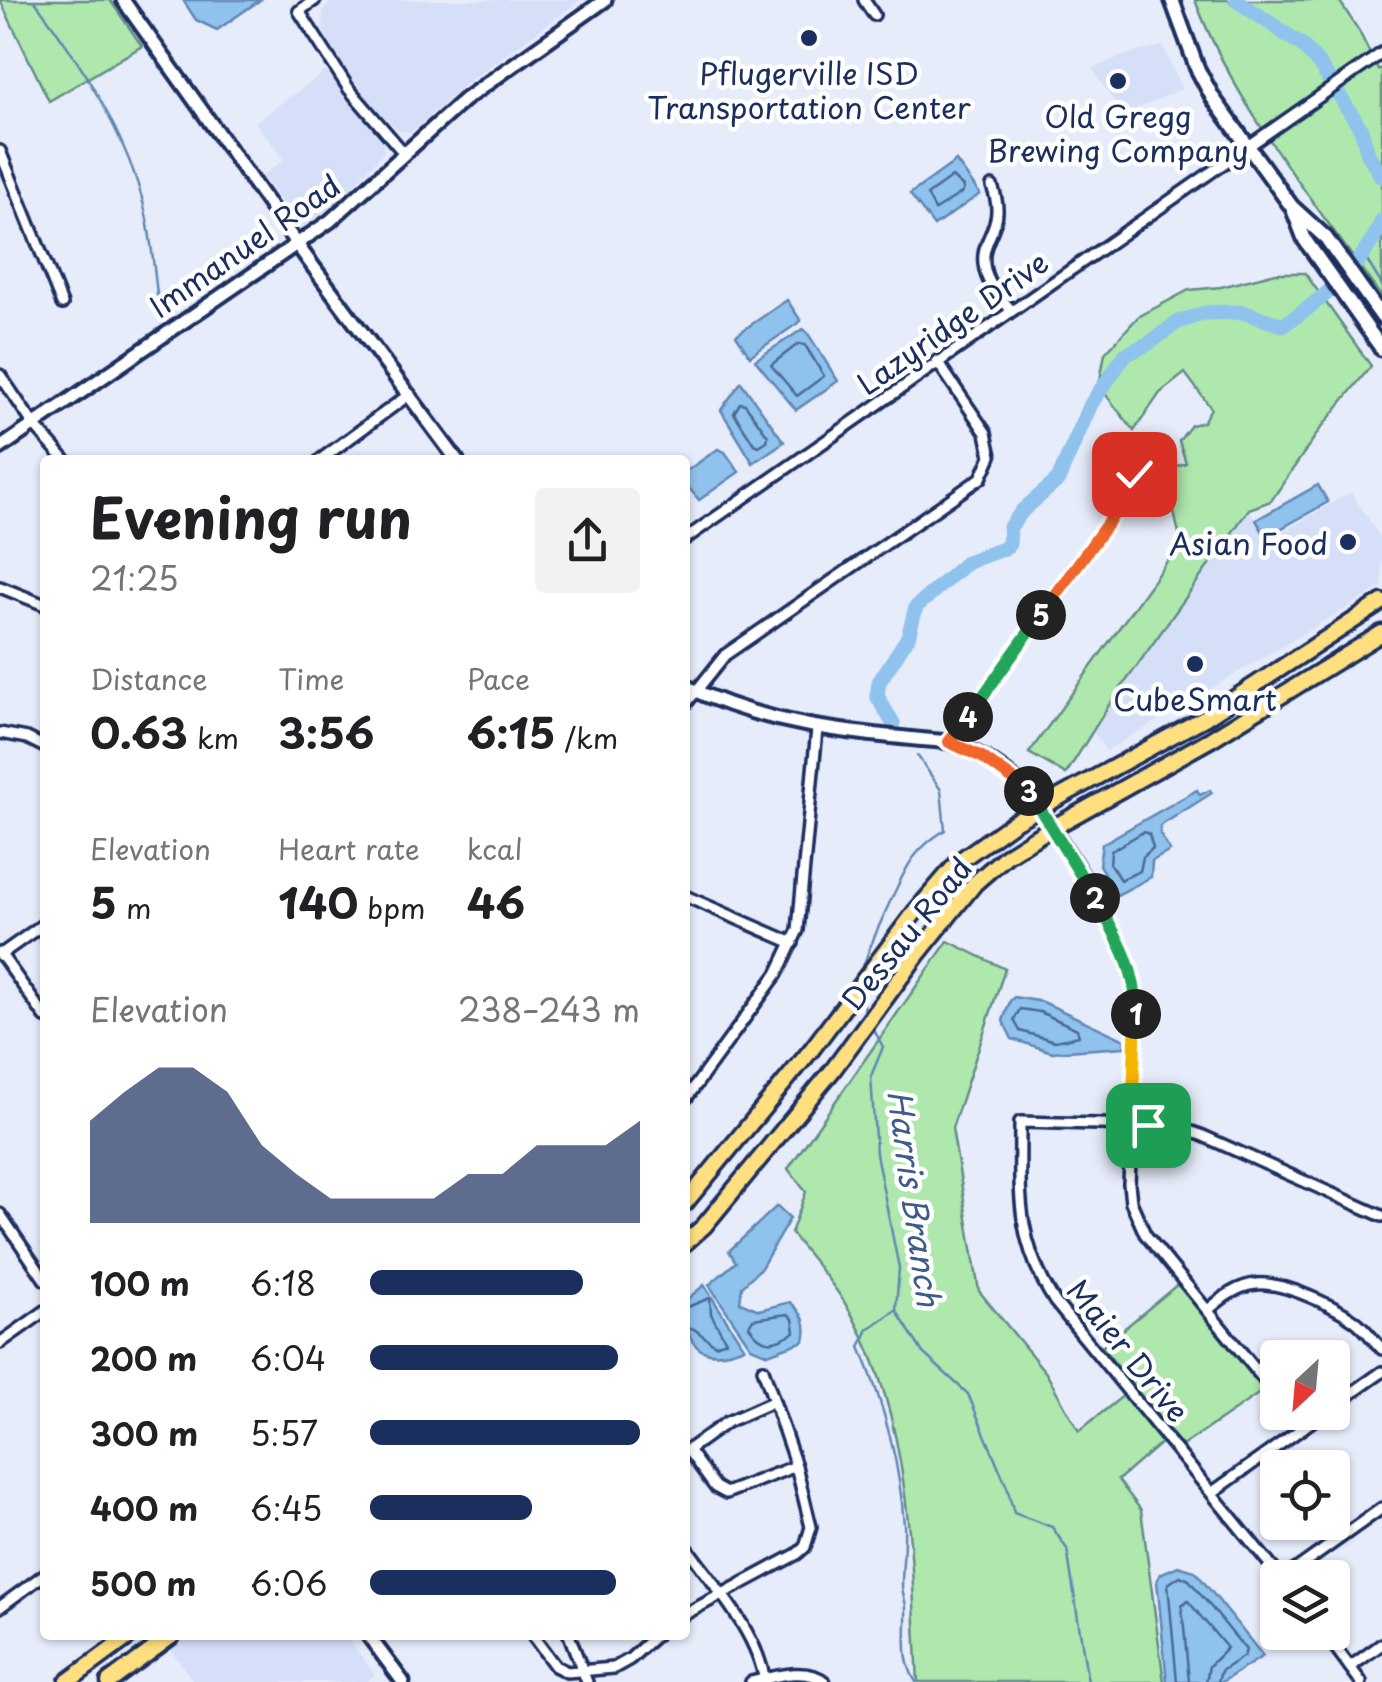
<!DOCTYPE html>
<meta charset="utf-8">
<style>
body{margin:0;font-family:"Playpen Sans",sans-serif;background:#f2f2f2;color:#202124;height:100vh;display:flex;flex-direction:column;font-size:38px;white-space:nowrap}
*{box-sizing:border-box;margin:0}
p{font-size:32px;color:#757577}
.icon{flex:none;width:55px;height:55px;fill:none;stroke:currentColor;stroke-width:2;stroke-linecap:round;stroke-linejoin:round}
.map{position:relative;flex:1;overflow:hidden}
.sheet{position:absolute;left:40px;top:455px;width:650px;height:1185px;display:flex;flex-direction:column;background:#fff;border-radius:10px;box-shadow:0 2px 8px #0004}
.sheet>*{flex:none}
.needle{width:65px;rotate:206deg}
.controls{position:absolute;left:1260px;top:1340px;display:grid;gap:20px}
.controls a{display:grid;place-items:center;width:90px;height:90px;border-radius:10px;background:#fff;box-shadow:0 2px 8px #0004;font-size:50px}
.pin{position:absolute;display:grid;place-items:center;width:85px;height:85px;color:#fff;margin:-42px;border-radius:20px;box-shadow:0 5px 15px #0006}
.km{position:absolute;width:50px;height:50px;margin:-25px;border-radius:50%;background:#222;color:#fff;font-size:28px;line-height:50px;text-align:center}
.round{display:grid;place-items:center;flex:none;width:105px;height:105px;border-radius:10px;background:#f2f2f2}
.head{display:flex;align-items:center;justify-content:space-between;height:170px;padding:0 50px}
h1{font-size:55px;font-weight:700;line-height:75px}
.stats{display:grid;grid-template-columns:repeat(3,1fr);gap:15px;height:170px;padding:10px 50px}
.stats div{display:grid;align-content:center}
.stats b{font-size:42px;font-weight:700}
.stats small{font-size:28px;font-weight:400}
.stats p{font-size:28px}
.chart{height:280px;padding:20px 50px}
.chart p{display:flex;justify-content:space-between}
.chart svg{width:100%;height:180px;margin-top:10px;fill:#1b2f5e;opacity:.7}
ul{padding:0 50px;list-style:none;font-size:32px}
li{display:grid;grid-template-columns:160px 120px 1fr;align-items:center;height:75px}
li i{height:25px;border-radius:12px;background:#1b2f5e}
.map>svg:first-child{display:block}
.built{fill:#d6dff8}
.green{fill:#aee8ad;stroke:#648c86;stroke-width:2.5}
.water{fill:#8fc2ec;stroke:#6187b3;stroke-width:2.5}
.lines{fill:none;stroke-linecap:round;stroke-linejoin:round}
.shore{stroke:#496a97;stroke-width:2.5}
.stream{stroke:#6187b3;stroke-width:2.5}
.river{stroke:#8fc2ec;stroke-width:15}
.minor-casing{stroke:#1b2f5e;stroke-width:16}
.tertiary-casing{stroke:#1b2f5e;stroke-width:19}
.secondary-casing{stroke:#1b2f5e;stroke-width:20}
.primary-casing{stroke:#1b2f5e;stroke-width:21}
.minor{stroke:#fff;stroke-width:9}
.tertiary{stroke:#fff;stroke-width:11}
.secondary{stroke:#fff;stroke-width:12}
.primary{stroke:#ffdf80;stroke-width:14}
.split-1-casing{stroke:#fff;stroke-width:20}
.split-2-casing{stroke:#fff;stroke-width:20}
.split-3-casing{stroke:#fff;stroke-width:20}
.split-4-casing{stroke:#fff;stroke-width:20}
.split-5-casing{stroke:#fff;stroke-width:20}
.split-6-casing{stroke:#fff;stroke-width:20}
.split-7-casing{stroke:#fff;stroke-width:20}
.split-1{stroke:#f5b400;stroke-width:12}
.split-2{stroke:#22a559;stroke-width:12}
.split-3{stroke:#22a559;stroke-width:12}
.split-4{stroke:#f0652b;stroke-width:12}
.split-5{stroke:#22a559;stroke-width:12}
.split-6{stroke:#f0652b;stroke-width:12}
.split-7{stroke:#f5b400;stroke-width:12}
.poi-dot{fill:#1b2f5e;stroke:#fff;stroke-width:4}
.labels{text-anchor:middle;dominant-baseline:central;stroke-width:9;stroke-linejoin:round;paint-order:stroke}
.poi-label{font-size:30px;fill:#1b2f5e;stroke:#fff}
.street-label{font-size:30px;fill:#1b2f5e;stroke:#fff}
.water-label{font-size:32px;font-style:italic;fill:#3e5b89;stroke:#fff}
</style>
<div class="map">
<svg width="1382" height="1682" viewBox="0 0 1382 1682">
<rect width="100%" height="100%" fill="#e7ecfb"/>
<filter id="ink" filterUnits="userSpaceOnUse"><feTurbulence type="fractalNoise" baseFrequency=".01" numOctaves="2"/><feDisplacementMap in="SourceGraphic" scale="20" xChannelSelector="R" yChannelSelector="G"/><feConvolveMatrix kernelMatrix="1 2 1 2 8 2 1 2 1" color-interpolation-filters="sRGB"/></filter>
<g filter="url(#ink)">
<g class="built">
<path d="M332 0H581L464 85 412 132H406L398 130 371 104 330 46 323 30V11Z"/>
<path d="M1163 46 1182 89 1123 115 1092 69 1127 54Z"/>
<path d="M326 71 383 143 384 152 341 199 301 228 262 176 284 160 255 122Z"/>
<path d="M1351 492 1382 540V587L1106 751 1094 732 1109 706 1249 509 1269 540Z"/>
<path d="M190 1635H346L375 1675 366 1682H194L170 1649Z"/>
</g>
<g class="green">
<path d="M110 0 142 46 49 101 0 0Z"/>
<path d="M1195 0H1339L1359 31 1378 70 1382 68V298C1315 202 1237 110 1195 0Z"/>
<path d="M1276 273H1305L1371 366 1321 428 1271 501 1249 509 1109 705 1066 774 1029 753 1181 542 1164 470 1186 463 1179 441 1191 425 1203 422 1211 408 1185 373 1160 393 1134 431 1099 386 1105 353 1138 317 1189 290 1221 287Z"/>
<path d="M948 941 1005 969 952 1128 979 1291 1046 1373 1079 1431 1124 1395 1162 1442 1118 1480 1141 1510 1164 1682H918C911 1559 912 1408 843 1300 828 1277 808 1255 791 1233L806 1192 788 1169Z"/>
<path d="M1178 1284 1264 1390 1182 1446 1102 1347Z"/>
</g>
<g class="water">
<path d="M183 0H260L217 30 196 20Z"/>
<path d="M956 161 980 194 934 226 910 194Z"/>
<path d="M787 300 801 321 750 356 736 335Z"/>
<path d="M803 329 807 332 838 381 796 410 755 360Z"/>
<path d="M741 382 784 442 753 463 721 410Z"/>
<path d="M718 449 725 452 739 472 699 500 685 483V472Z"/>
<path d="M1318 485 1328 502 1266 537 1256 520Z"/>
<path d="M1197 790 1200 795 1210 790 1212 793 1160 826V834L1170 851 1152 861 1151 877 1117 895 1099 865 1102 844Z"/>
<path d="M1014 997 1043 1002 1125 1040 1124 1047 1052 1052 1012 1039 1003 1021 1010 1001Z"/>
<path d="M777 1206 790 1218 761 1268 742 1286 740 1302 759 1310 790 1302C804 1314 808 1324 804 1341L768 1354 751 1347 709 1285 736 1262 729 1251Z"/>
<path d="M704 1285 744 1347C699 1365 685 1345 685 1301Z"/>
<path d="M1178 1566 1195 1571 1263 1656 1222 1682H1167L1157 1581 1160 1574Z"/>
</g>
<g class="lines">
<g class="shore">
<path d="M952 177 963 187V192L935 210 927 195Z"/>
<path d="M798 344 805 345 824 376 797 396 771 365Z"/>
<path d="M740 403 745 404 768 436 767 441 759 446 754 444 734 413Z"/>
<path d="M1143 832 1149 834 1153 848 1143 857 1140 871 1120 880 1110 864 1111 851Z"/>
<path d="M1020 1009 1040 1012 1077 1029 1079 1036 1055 1041 1020 1031 1014 1020Z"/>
<path d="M685 1308 710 1298 711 1314 726 1341 715 1345 694 1329 685 1327"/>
<path d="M788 1314 793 1319 795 1332C774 1343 764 1348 749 1326L753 1319Z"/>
<path d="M1177 1682 1168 1584 1180 1576 1189 1580 1246 1650 1244 1656 1221 1671 1218 1682"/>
<path d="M1189 1682 1182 1606 1188 1601 1227 1648 1209 1666 1206 1682"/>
</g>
<g class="stream">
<path d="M34 0C79 59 128 137 145 210 152 240 154 272 158 302"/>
<path d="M1363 254 1382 285"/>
<path d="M862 975C861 961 904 869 914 857 923 845 933 838 945 830L941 790 917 755"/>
<path d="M863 993 865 1014"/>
<path d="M872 1026 883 1047 871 1076 876 1154 899 1268 896 1310 923 1353 968 1394 1007 1487 1014 1513 1052 1527 1067 1549 1088 1682"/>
<path d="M896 1310 868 1329 860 1347C883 1402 900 1465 904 1525 905 1545 902 1565 902 1586 902 1593 906 1601 906 1608 907 1635 901 1659 916 1682"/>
</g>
<g class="river">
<path d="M1236 0 1302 45 1319 64 1361 129 1368 154 1382 177"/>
<path d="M893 723 877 696 879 682 908 637 916 607 967 562 1005 548 1009 544 1010 527 1023 510 1058 480 1091 404 1125 355 1148 344 1178 322 1205 313 1242 312 1283 325C1323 300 1364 265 1382 221"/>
</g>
<defs>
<g id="minor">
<path d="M315 0 299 11 349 89 403 152"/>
<path d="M864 0 874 15"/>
<path d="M0 151 62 304"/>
<path d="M992 186C1009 229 977 236 985 270 988 285 1001 298 1011 310"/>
<path d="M0 375 34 425 65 460"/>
<path d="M320 460 410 394"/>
<path d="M685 539 1382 53"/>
<path d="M0 587 45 605"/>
<path d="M685 705 725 655 981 478 991 456 986 433 937 361"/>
<path d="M0 733 27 738 45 747"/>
<path d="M949 742 1127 497 1134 474"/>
<path d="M1042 809C1079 869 1126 932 1137 1003L1129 1184 1131 1202 1145 1234 1278 1397"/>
<path d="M685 896 793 943"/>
<path d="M0 953 45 1017"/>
<path d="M0 955 45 923"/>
<path d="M685 1100 777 974 798 930 817 729"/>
<path d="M0 1214 45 1280"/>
<path d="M1208 1310C1222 1298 1238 1285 1257 1284 1283 1282 1333 1305 1354 1320 1365 1328 1373 1340 1382 1349"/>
<path d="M0 1343 45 1311"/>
<path d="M1332 1407 1382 1372"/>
<path d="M1290 1412 1303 1428"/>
<path d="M688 1450 715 1487 726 1493 796 1466"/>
<path d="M685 1452 727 1422 772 1402"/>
<path d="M1213 1492 1325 1412"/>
<path d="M685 1545C714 1586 757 1631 765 1682"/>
<path d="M1281 1578 1055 1302C1015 1239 1020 1193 1020 1122L1174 1126 1201 1135 1382 1216"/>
<path d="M1284 1578 1382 1508"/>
<path d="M0 1607 45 1574"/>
<path d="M685 1614 797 1554 805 1547 811 1527 796 1466 763 1369"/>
<path d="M1324 1632 1361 1682"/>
<path d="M532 1635 555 1666 567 1672 614 1668 630 1659 656 1635"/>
<path d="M569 1635 587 1682"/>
<path d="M1350 1667 1382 1644"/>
<path d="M751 1682C773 1677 807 1666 825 1682"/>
</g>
<g id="tertiary">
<path d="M123 0 309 261 457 460"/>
<path d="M0 448 330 221 464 100 605 0"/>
<path d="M685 686C772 728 854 733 949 742 987 755 1019 778 1042 809"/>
<path d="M368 1635 403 1682"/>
</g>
<g id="secondary">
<path d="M1172 0 1197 68 1213 98 1292 207 1326 238 1382 317"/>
<path d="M1293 209 1305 240 1382 349"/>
</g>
<g id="primary">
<path d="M685 1203 812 1049 915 912 958 862 1014 822 1206 717 1382 602"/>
<path d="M685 1243 704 1226 832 1071 917 955 975 883 1006 856 1036 837 1211 739 1382 633"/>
<path d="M67 1682 131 1635"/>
<path d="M109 1682 173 1635"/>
</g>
</defs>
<use href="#minor" class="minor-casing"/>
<use href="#tertiary" class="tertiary-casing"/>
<use href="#secondary" class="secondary-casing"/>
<use href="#primary" class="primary-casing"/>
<use href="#minor" class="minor"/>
<use href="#tertiary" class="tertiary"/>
<use href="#secondary" class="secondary"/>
<use href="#primary" class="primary"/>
</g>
</g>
<g class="lines" filter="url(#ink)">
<defs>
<path id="split-1" d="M1136 1014 1132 1124 1148 1125"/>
<path id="split-2" d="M1095 898C1116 935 1138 970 1136 1014"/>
<path id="split-3" d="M1029 791 1095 898"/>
<path id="split-4" d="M968 717 949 742 982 757 1029 791"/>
<path id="split-5" d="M968 717 1041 615"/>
<path id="split-6" d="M1041 615 1115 513"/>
<path id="split-7" d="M1115 513 1127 497 1134 474"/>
</defs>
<use href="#split-1" class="split-1-casing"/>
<use href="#split-2" class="split-2-casing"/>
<use href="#split-3" class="split-3-casing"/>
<use href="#split-4" class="split-4-casing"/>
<use href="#split-5" class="split-5-casing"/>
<use href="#split-6" class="split-6-casing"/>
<use href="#split-7" class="split-7-casing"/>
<use href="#split-1" class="split-1"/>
<use href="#split-2" class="split-2"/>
<use href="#split-3" class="split-3"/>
<use href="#split-4" class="split-4"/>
<use href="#split-5" class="split-5"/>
<use href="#split-6" class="split-6"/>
<use href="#split-7" class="split-7"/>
</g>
<g class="poi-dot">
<circle cx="809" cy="38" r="10"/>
<circle cx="1118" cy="81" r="10"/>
<circle cx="1348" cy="542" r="10"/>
<circle cx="1195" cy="664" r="10"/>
</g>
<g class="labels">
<g class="poi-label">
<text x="809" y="72">Pflugerville ISD<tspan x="809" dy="34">Transportation Center</tspan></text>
<text x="1118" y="115">Old Gregg<tspan x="1118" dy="34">Brewing Company</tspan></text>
<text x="1328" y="542" text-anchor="end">Asian Food</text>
<text x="1195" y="698">CubeSmart</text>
</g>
<g class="street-label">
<text transform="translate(244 245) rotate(-35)">Immanuel Road</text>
<text transform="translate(952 322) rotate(-35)">Lazyridge Drive</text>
<text transform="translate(906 933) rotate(-51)">Dessau Road</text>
<text transform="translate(1129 1350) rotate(51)">Maier Drive</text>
</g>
<g class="water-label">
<text transform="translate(915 1198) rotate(82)">Harris Branch</text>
</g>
</g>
</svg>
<div class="controls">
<a><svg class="needle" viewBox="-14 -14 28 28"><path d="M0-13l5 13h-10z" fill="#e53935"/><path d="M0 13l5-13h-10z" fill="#757577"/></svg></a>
<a><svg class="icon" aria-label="locate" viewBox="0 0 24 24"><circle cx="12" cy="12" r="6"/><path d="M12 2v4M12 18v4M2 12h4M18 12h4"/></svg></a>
<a><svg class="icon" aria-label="layers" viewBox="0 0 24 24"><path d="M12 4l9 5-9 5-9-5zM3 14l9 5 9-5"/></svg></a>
</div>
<div class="pin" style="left:1148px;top:1125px;background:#1e9e55"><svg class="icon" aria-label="arrive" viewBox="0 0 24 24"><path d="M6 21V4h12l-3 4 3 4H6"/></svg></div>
<div class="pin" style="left:1134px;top:474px;background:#d93025"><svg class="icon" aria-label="check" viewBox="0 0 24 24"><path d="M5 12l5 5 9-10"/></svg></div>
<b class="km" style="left:1136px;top:1014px">1</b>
<b class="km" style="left:1095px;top:898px">2</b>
<b class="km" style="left:1029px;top:791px">3</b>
<b class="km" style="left:968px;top:717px">4</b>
<b class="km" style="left:1041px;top:615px">5</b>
<section class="sheet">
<div class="head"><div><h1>Evening run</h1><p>21:25</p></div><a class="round"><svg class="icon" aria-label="share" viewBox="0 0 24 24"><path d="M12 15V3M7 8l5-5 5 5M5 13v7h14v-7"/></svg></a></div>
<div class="stats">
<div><p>Distance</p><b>0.63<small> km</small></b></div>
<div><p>Time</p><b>3:56</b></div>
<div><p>Pace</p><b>6:15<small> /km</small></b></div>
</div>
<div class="stats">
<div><p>Elevation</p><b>5<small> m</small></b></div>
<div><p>Heart rate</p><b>140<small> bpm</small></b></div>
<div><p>kcal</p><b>46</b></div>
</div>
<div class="chart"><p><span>Elevation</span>238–243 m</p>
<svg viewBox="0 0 160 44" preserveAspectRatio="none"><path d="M0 44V19L10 12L20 6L30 6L40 12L50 25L60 32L70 38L80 38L90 38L100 38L110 32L120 32L130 25L140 25L150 25L160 19V44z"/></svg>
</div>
<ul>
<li><b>100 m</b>6:18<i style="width:79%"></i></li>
<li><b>200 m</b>6:04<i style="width:92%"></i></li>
<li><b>300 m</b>5:57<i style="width:100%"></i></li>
<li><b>400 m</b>6:45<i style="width:60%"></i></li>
<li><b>500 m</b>6:06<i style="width:91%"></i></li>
</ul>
</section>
</div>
